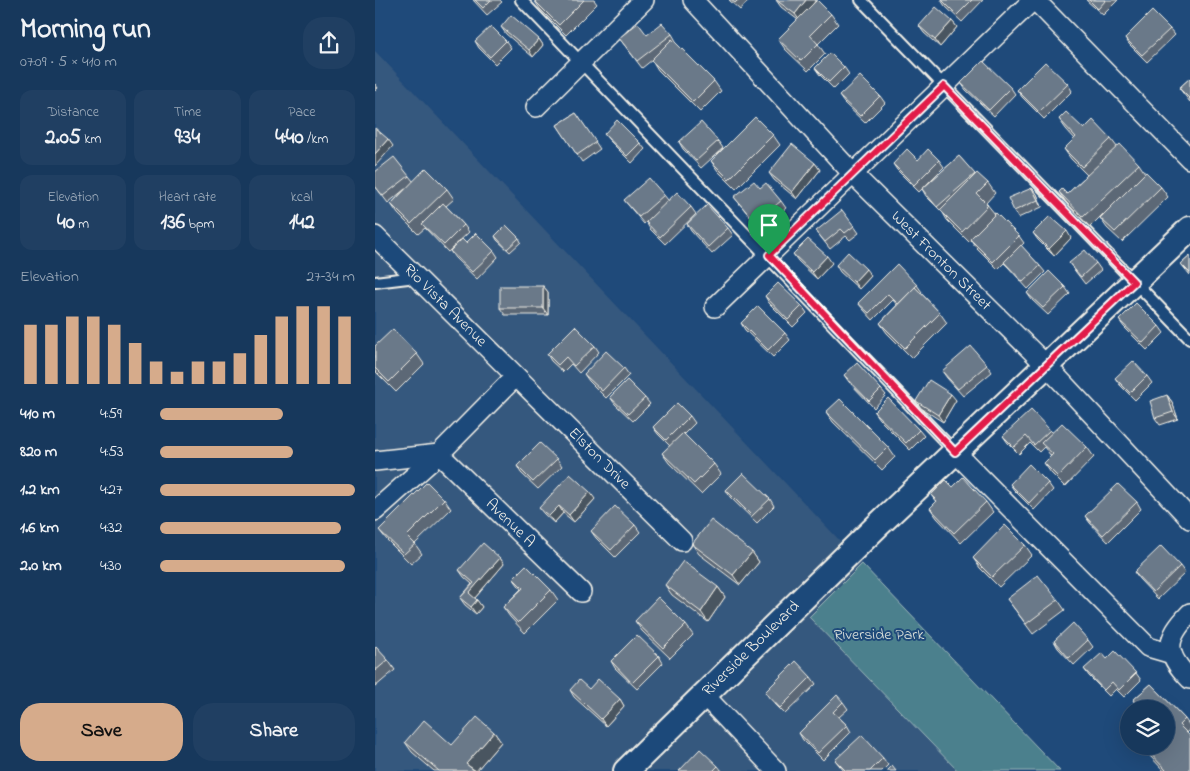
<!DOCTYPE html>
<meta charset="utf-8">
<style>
body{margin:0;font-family:"Indie Flower",sans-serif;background:#203f62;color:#f1f3f6;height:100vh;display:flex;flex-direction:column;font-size:19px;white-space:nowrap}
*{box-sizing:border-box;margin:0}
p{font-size:16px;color:#9eacbb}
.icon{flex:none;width:28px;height:28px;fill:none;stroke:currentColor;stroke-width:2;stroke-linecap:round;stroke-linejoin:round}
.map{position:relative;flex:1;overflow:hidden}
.drawer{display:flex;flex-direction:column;background:#17385c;width:375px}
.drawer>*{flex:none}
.fabs{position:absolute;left:745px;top:700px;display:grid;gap:10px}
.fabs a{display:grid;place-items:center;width:55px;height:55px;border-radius:50%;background:#17385c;box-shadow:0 5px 20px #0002,0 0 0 1px #365272;font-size:25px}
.pin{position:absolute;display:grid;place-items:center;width:42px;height:42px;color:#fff;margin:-51px -21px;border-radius:50% 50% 50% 0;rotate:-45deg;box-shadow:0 0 5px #0007}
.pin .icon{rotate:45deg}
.round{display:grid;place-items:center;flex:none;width:52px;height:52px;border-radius:20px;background:#203f62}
.summary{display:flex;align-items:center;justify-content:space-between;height:85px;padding:0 20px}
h1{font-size:28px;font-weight:700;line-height:38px}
.metrics{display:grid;grid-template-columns:repeat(3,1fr);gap:8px;height:85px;padding:5px 20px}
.metrics div{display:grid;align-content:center;border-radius:12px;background:#203f62;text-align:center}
.metrics b{font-size:21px;font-weight:700}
.metrics small{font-size:14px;font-weight:400}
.metrics p{font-size:14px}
.chart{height:140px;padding:10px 20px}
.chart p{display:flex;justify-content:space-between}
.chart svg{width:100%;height:90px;margin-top:5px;stroke:#d6ab8b;stroke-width:6}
.primary-button{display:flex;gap:10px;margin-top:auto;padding:10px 20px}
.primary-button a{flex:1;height:58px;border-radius:20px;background:#d6ab8b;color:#111;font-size:20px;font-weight:700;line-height:58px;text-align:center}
.primary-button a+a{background:#203f62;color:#f1f3f6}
ul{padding:0 20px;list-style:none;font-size:16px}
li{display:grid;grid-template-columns:80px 60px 1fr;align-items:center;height:38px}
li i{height:12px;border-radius:6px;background:#d6ab8b}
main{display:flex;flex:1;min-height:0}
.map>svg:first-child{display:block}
.built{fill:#36587e}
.green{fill:#4b808d;stroke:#a0b8ba}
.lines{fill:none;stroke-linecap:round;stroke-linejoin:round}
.service-casing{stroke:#f4f1e8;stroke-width:14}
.minor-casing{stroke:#f4f1e8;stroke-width:22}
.tertiary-casing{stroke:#f4f1e8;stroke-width:28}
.service{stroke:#1f4a7a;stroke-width:10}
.minor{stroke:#1f4a7a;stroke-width:19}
.tertiary{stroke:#1f4a7a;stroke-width:24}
.wall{fill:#5b6876;stroke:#f4f1e8}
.shaded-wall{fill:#4a5560;stroke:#f4f1e8}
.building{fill:#6a7989;stroke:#f4f1e8}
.route-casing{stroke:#fff;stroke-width:10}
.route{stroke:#e11d48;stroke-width:6}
.labels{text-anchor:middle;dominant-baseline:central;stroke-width:4;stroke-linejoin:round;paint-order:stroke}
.street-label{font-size:16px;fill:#f4f1e8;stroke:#1f4a7a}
.park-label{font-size:16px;fill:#dbe0da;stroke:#1f4a7a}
</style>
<main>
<section class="drawer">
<div class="summary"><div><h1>Morning run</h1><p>07:09 · 5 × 410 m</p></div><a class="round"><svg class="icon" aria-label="share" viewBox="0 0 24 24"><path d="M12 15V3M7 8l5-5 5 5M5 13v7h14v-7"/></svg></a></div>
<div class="metrics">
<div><p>Distance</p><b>2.05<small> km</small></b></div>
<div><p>Time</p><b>9:34</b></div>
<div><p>Pace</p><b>4:40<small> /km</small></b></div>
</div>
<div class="metrics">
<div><p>Elevation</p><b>40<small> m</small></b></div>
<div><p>Heart rate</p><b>136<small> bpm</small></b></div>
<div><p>kcal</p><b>142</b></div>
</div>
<div class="chart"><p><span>Elevation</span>27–34 m</p>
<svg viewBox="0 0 160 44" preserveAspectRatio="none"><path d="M5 44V15M15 44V15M25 44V11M35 44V11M45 44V15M55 44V24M65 44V33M75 44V38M85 44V33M95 44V33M105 44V29M115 44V20M125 44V11M135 44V6M145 44V6M155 44V11"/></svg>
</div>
<ul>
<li><b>410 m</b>4:59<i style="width:63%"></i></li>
<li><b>820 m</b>4:53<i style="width:68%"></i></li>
<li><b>1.2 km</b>4:27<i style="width:100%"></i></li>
<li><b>1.6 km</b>4:32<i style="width:93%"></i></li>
<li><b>2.0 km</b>4:30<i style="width:95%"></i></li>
</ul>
<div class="primary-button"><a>Save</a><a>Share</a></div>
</section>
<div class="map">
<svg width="815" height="771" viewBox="0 0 815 771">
<rect width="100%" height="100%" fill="#1f4a7a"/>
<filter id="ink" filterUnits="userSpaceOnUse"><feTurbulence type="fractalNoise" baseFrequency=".02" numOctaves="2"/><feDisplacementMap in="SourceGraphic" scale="10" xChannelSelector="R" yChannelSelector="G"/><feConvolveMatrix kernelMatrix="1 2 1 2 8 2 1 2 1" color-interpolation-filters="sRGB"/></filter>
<g filter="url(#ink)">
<path class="built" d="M0 51 487 564 434 617 583 771H0Z"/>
<path class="green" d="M487 564 685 771H583L434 617Z"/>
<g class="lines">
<defs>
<g id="service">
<path d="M146 0 580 452"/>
<path d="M486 0 815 339"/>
<path d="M0 282 41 277"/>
</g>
<g id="minor">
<path id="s1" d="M318 0 478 174 671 365 815 519"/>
<path d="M660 0 815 159"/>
<path d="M161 107 269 0"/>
<path id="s2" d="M0 236 307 541"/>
<path d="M340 307 658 0"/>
<path d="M580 452 773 647 797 654"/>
<path d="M0 461 64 454 140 377"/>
<path id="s3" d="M0 511 64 454 206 592"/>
<path d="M815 613C790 639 789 653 815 679"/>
<path d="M329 695 401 771"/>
</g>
<g id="tertiary">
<path id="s4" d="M251 771 502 526 815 229"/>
</g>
</defs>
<use href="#service" class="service-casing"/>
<use href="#minor" class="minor-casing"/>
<use href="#tertiary" class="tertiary-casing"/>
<use href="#service" class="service"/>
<use href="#minor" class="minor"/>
<use href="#tertiary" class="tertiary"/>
</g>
<g class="wall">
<path d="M98 0H125L127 2 112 15Z"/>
<path d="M159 0H219L222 4 191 35 165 9Z"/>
<path d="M354 0H374L365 10Z"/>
<path d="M401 0 435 8 456 14 463 24 443 44 450 54 433 71 410 49 403 39 423 20 406 7Z"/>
<path d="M566 0H608L587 22 570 6Z"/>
<path d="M711 0H743L728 15Z"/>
<path d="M577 21 582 27 565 47 549 33 544 26Z"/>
<path d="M126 27 164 39 168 45 158 57 131 34Z"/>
<path d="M795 29 800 35 772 62 754 44 750 38Z"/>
<path d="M297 34 301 41 300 42 339 81 346 91 325 112 283 70 277 60 267 68 244 38 272 35Z"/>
<path d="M100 41H131L136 48 120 64 104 48Z"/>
<path d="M469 67 474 74 459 89 445 75 440 68Z"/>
<path d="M815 78V102L804 88Z"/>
<path d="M586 83 636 88 640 94 619 116 591 90Z"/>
<path d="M0 84 3 88 0 91Z"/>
<path d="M693 84 697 91 669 119 647 97 642 90Z"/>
<path d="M464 96H505L510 103 490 123 469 103Z"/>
<path d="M201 113 225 149 207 162 182 125Z"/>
<path d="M684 119 709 129 736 139 742 147 764 164 770 173 786 187 793 197 747 242 732 228 725 218 728 214 715 227 691 202 684 192 692 194 712 175 696 159 689 149 700 139 691 129Z"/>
<path d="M229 134 265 143 270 149 257 163 234 140Z"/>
<path d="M398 135 405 145 361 189 343 171 336 161Z"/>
<path d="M343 141 348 148 326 168 308 149 304 142Z"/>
<path d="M584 156 600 175 613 183 620 193 611 203 620 214 644 236 649 243 646 246 665 266 670 272 653 289 634 268 629 263 623 269 600 246 596 240 594 242 572 220 568 213 551 196 547 189 544 192 522 170 518 164 543 160H564L569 167 547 189Z"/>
<path d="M440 163 445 170 422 199 399 180 394 173Z"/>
<path d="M0 172 34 176 38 181 72 189 79 199 71 206 89 225 94 232 73 252 50 228 43 234 23 214 16 204 30 189 13 203 0 186Z"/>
<path d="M385 188 406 201 411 208 385 229 359 197Z"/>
<path d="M657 188 662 194 667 207 643 218 639 211Z"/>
<path d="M289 195 293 200 316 207 321 214 290 244 275 229 271 222 269 224 249 200Z"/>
<path d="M312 224 353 228 358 235 337 254 316 231Z"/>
<path d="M479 226 484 233 475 240 471 236 455 249 441 231Z"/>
<path d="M658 233 696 238 679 256 663 240Z"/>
<path d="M120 236 144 238 146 242 135 252 122 240Z"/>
<path d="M91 243 119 251 123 257 102 279 80 258 75 251Z"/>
<path d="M418 254 457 263 442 279 423 261Z"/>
<path d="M815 256V275L806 264Z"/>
<path d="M694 263H721L726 270 710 284Z"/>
<path d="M461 265 496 276 484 289 465 272Z"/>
<path d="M542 285 547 292 546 293 565 313 572 323 537 358 512 333 505 323 522 305 518 300 498 320 488 309 483 303Z"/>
<path d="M168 286 173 292V315H130L125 308Z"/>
<path d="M690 287 695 294 673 315 657 300 652 293Z"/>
<path d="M390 296 427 306 432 313 418 327 394 303Z"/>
<path d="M744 320 784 326 789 333 772 350 749 327Z"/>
<path d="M366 323 410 333 415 340 398 357 370 330Z"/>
<path d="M0 346 42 354 49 364 21 392 0 371Z"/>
<path d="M220 346 224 352 204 373 196 364 188 372 176 361 172 354Z"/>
<path d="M612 365 617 372 588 396 572 378 567 371Z"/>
<path d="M249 368 254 375 231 398 214 381 209 374Z"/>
<path d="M469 375 506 389 511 395 499 408 474 382Z"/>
<path d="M772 376 777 383 760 400 745 385 740 378Z"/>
<path d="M792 395 797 402 803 419 785 425 780 418Z"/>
<path d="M235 397 270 398 275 404 258 421 240 404Z"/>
<path d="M581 400 568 422 546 408 541 401Z"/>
<path d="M451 412 513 447 520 457 507 470 458 422Z"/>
<path d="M499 412 544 430 549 436 535 450 504 419Z"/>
<path d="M315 416 320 423 309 434 339 464 346 474 326 494 294 463 287 453 295 446 283 434 278 427Z"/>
<path d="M675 430 677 432 712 447 719 457 690 487 676 473 669 463 676 456 669 447 664 452 655 443 644 454 633 443 628 436Z"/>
<path d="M182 459 187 466 163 489 146 473 142 466Z"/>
<path d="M673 483 678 490 659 510 639 490 635 484Z"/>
<path d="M578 487 611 502 618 512 586 543 562 518 555 508 561 502 556 495Z"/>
<path d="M351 490 395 499 399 506 382 523 355 497Z"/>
<path d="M69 499 76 509 40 544 47 554 36 564 12 540 4 530Z"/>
<path d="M220 499 199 522 188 513 179 523 169 514 164 508Z"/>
<path d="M762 502 766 509 733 542 715 523 710 516Z"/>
<path d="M260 525 265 532 240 557 221 538 216 531Z"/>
<path d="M317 544 377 552 384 562 365 585 324 554Z"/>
<path d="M650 545 657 555 624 587 605 568 598 558Z"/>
<path d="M125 558 129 564 100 598 107 607 101 614 90 605 85 598 97 584 89 577 84 570Z"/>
<path d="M805 566 810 573 783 599 764 579 759 572Z"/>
<path d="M138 578 176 590 183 600 150 633 135 617 128 607 146 589Z"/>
<path d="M290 585 343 587 350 597 333 622 297 595Z"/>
<path d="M632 599 683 600 690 610 658 634Z"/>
<path d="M260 621 311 625 318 635 295 658 267 631Z"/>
<path d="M713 640 718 647 699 665 683 648 679 641Z"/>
<path d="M0 648 13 660 20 670 0 687Z"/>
<path d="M284 656 288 663 262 689 240 668 236 661Z"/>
<path d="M732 659 761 673 766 680 749 697 741 689 734 696 714 676 709 669Z"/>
<path d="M436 677 441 684 410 714 395 699 390 692Z"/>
<path d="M776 684 810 719 815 726V730L812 733 815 736V771H789L774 755 768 746H791V709H764L758 700Z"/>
<path d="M214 689 245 699 249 706 231 726 199 697 195 690Z"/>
<path d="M468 702 473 709 464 717 472 725 476 732 448 760 428 740 424 733Z"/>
<path d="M119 732 126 742 101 771H59L37 752 30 742 77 745Z"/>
<path d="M508 758 513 765 507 771H469L460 760Z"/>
<path d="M343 766 347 771H304Z"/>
</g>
<g class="shaded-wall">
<path d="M431 0H441L425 21 420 14Z"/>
<path d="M577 21 582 27 565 47 560 40Z"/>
<path d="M164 39 168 45 158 57 154 50Z"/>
<path d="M13 139 18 146 0 166V154Z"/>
<path d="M440 163 445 170 422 199 417 192Z"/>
<path d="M657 188 662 194 667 207 663 200Z"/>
<path d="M692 231 696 238 679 256 674 249Z"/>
<path d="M452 256 457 263 442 279 437 272Z"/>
<path d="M491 269 496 276 484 289 479 282Z"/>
<path d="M168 286 173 292V315L168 308Z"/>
<path d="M576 394 581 400 568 422 563 415Z"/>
<path d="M792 395 797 402 803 419 798 412Z"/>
<path d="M215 492 220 499 199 522 194 515Z"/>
<path d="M184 506 188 513 179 523 174 516Z"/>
<path d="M377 552 384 562 365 585 358 575Z"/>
<path d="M125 558 129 564 99 599 94 593Z"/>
<path d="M343 587 350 597 333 622 326 612Z"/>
<path d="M102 600 107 607 101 614 96 607Z"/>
<path d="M245 699 249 706 231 726 226 719Z"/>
<path d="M119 732 126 742 101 771 91 764Z"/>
</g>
<g class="building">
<path d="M100 0H116L108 8Z"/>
<path d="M159 0H209L184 25Z"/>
<path d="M356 0H363L360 3Z"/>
<path d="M401 0H431L420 14Z"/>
<path d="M442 0 456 14 435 35 443 44 426 61 403 39Z"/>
<path d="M567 0H597L582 15Z"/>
<path d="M714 0H731L723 9Z"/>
<path d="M561 7 577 21 560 40 544 26Z"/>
<path d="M777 11 795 29 767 55 750 38Z"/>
<path d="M136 15 164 39 154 50 126 27Z"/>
<path d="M263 23 272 35 287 23 297 34 262 61 244 38Z"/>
<path d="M116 26 131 41 115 57 100 41Z"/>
<path d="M297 39 339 81 318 102 276 60Z"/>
<path d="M455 53 469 67 454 82 440 68Z"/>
<path d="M608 61 636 88 614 110 586 83Z"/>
<path d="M670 62 693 84 664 112 642 90Z"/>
<path d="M485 76 505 96 485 116 464 96Z"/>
<path d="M815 78V99L804 88Z"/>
<path d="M691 112 709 129 718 120 736 139 707 167 689 149 701 137 684 119Z"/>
<path d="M201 113 221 142 202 155 182 125Z"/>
<path d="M380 117 398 135 354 179 336 161Z"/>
<path d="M242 120 265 143 252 156 229 134Z"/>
<path d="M326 122 343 141 321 161 304 142Z"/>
<path d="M0 128 13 139 0 154Z"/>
<path d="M417 144 440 163 417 192 394 173Z"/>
<path d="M745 144 764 164 708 217 684 192 687 189 692 194Z"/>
<path d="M532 149 543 160 553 149 564 160 539 185 518 164Z"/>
<path d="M584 156 600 174 562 207 547 189Z"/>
<path d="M19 157 34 176 8 196 0 186V172Z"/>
<path d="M51 168 72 189 36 224 16 204Z"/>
<path d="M771 172 786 187 740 232 725 218Z"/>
<path d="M602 173 613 183 602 194 613 205 587 232 565 210Z"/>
<path d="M274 178 289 195 264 217 249 200Z"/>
<path d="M379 181 385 188 391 183 406 201 380 222 359 197Z"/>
<path d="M657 188 663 200 639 211 633 198Z"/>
<path d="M302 192 316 207 285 237 271 222Z"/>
<path d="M68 203 89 225 69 245 47 224Z"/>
<path d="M332 205 353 228 333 247 312 224Z"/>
<path d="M467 210 479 226 470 233 466 229 450 242 441 231Z"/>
<path d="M621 213 644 236 618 262 595 239Z"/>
<path d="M675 216 692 231 674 249 658 233Z"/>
<path d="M131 225 144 238 132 249 120 236Z"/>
<path d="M101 233 119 251 97 272 75 251 87 239 91 243Z"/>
<path d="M433 239 452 256 437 272 418 254Z"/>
<path d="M646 245 665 266 648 282 629 262Z"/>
<path d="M710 250 721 263 706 277 694 263Z"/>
<path d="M473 252 491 269 479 282 461 265Z"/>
<path d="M815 256V273L806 264Z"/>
<path d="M522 264 542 285 523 304 513 294 494 313 483 303Z"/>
<path d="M674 271 690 287 668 308 652 293Z"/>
<path d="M403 283 427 306 413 320 390 296Z"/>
<rect x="125" y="286" width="43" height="22"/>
<path d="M540 287 565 313 530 348 505 323Z"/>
<path d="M761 303 784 326 768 343 744 320Z"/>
<path d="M383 306 410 333 393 350 366 323Z"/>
<path d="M200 326 220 346 199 366 191 357 183 365 172 354Z"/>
<path d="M18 329 42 354 14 382 0 368V346Z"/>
<path d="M596 346 612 365 583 389 567 371Z"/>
<path d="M231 351 249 368 227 391 209 374Z"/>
<path d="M758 361 772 376 755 393 740 378Z"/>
<path d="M482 363 506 389 494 401 469 375Z"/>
<path d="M252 380 270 398 253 414 235 397Z"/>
<path d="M554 380 576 394 563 415 541 401Z"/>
<path d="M792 395 798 412 780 418 775 401Z"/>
<path d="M513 398 544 430 531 443 499 412Z"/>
<path d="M465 399 513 447 500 460 451 412Z"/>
<path d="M302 403 315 416 291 440 278 427Z"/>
<path d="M656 410 675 430 659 445 651 436 639 447 628 436Z"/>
<path d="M687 423 712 447 683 477 669 463 678 454 666 443Z"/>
<path d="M308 433 339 464 319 484 287 453Z"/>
<path d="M165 443 182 459 158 482 142 466Z"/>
<path d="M654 464 673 483 654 503 635 484Z"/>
<path d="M368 473 395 499 377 516 351 490Z"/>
<path d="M195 474 215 492 194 515 184 506 174 516 164 508Z"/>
<path d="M588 477 611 502 579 533 555 508 562 501 556 495 571 480 578 487Z"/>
<path d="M52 482 69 499 32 536 40 544 29 554 4 530Z"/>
<path d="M743 484 762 502 728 535 710 516Z"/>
<path d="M240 506 260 525 236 550 216 531Z"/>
<path d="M336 520 377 552 358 575 317 544Z"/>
<path d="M630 525 650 545 617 577 598 558Z"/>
<path d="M108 543 125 558 94 593 102 600 96 607 85 598 99 583 84 570Z"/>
<path d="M786 546 805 566 778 592 759 572Z"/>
<path d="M308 561 343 587 326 612 290 585Z"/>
<path d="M151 565 176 590 143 623 128 607 148 588 138 578Z"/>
<path d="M663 575 683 600 651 624 632 599Z"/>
<path d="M283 597 311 625 288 648 260 621Z"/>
<path d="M698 623 713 640 694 658 679 641Z"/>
<path d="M262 635 284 656 257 683 236 661Z"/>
<path d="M1 647 13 660 0 671V648Z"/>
<path d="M740 651 761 673 744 690 737 682 729 690 709 669 727 653 732 659Z"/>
<path d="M421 661 436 677 405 708 390 692Z"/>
<path d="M223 679 245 699 226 719 195 690 204 680 214 689Z"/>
<path d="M776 684 810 719 804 725 815 736V771H792L768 746H791V709H766L758 700Z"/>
<path d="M462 695 468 702 458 712 472 725 443 753 424 733Z"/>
<path d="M102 717 119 732 91 764 100 771H64L30 742 49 720 77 745Z"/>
<path d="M487 735 508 758 495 771H471L460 760Z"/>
<path d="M325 749 343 766 338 771H304Z"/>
<path d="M517 766 521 771H512Z"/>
</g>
</g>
<g class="lines" filter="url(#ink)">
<defs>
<path id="route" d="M569 86 759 282 580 452 394 255Z"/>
</defs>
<use href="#route" class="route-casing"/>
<use href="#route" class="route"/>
</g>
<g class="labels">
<g class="street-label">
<text stroke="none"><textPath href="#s1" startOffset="360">West Fronton Street</textPath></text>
<text stroke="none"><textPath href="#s2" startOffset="99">Rio Vista Avenue</textPath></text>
<text stroke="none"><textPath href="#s2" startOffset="316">Elston Drive</textPath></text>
<text stroke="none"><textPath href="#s3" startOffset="185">Avenue A</textPath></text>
<text stroke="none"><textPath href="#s4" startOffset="175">Riverside Boulevard</textPath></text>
</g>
<g class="park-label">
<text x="504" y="635">Riverside Park</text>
</g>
</g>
</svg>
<div class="fabs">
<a><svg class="icon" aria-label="layers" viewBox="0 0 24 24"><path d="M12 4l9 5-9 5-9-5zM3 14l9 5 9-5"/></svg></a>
</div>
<div class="pin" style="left:394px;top:255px;background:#1e9e55"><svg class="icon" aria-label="arrive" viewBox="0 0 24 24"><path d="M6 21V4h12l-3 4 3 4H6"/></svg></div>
</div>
</main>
